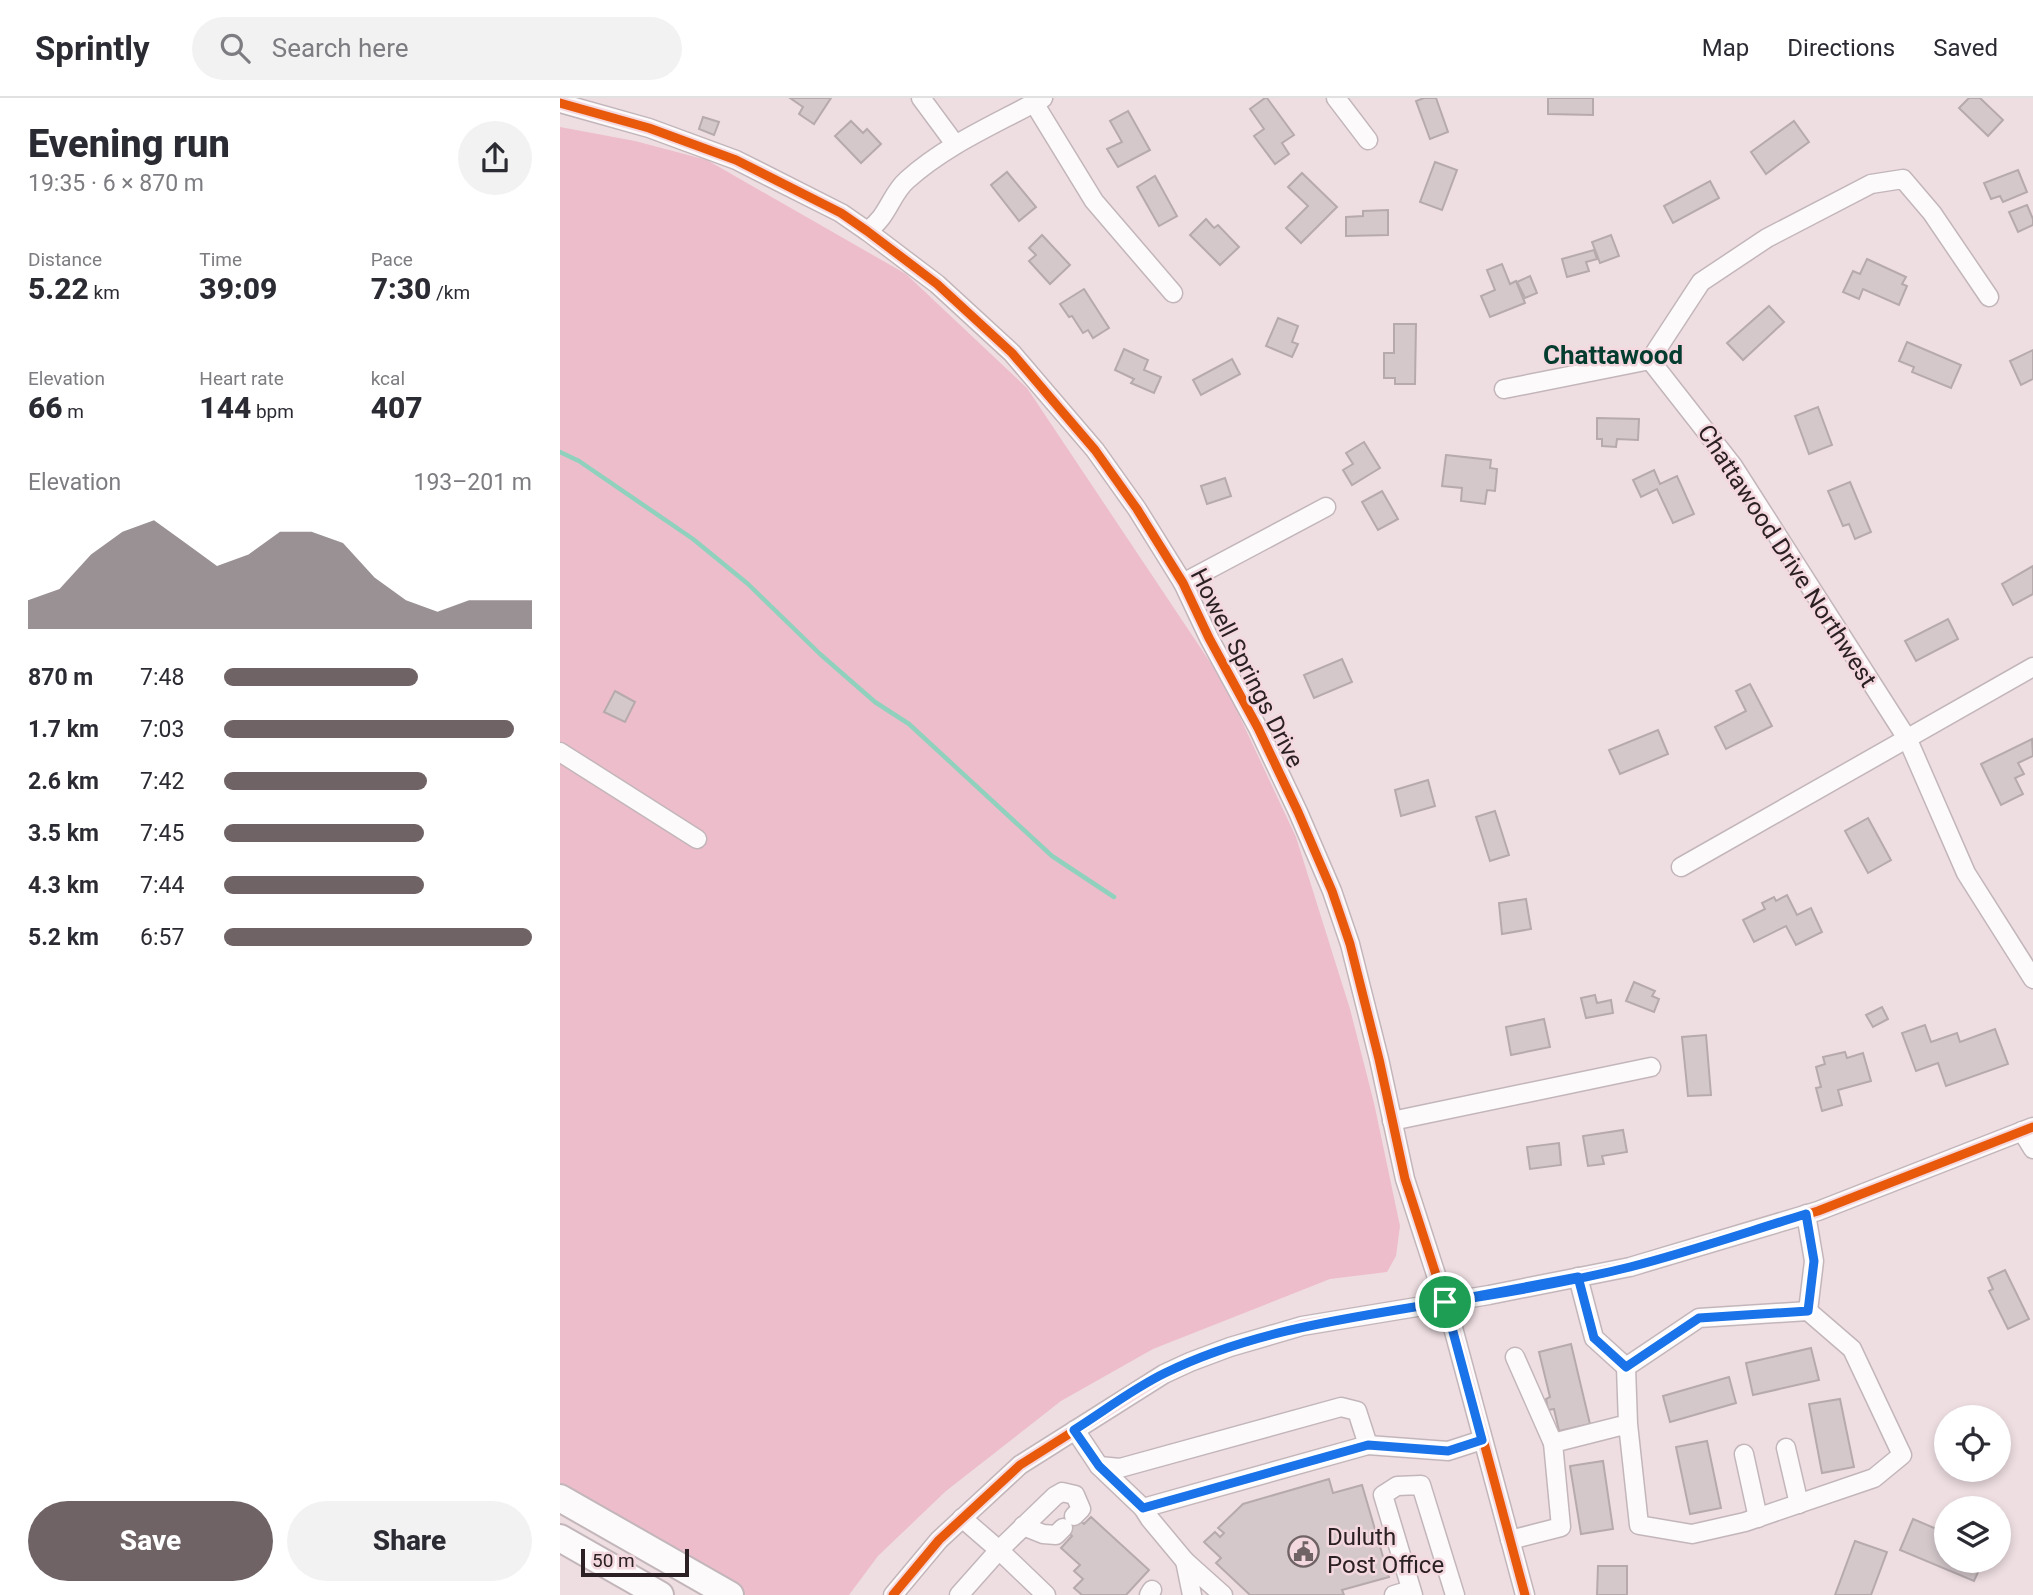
<!DOCTYPE html>
<meta charset="utf-8">
<style>
body{margin:0;font-family:Roboto,sans-serif;background:#f2f2f3;color:#2b2b33;height:100vh;display:flex;flex-direction:column;font-size:26px;white-space:nowrap}
*{box-sizing:border-box;margin:0}
p{font-size:23px;color:#7c7c81}
.icon{flex:none;width:38px;height:38px;fill:none;stroke:currentColor;stroke-width:2;stroke-linecap:round;stroke-linejoin:round}
.map{position:relative;flex:1;overflow:hidden}
.panel{display:flex;flex-direction:column;background:#fff;width:560px}
.panel>*{flex:none}
.controls{position:absolute;left:1374px;top:1307px;display:grid;gap:14px}
.controls a{display:grid;place-items:center;width:77px;height:77px;border-radius:50%;background:#fff;box-shadow:0 4px 10px #0003;font-size:35px}
.scale{position:absolute;left:21px;bottom:18px;width:108px;box-sizing:border-box;padding-left:7px;border:4px solid #2b2124;border-top:0;font-size:19px;line-height:24px;white-space:nowrap;color:#2b2124;-webkit-text-stroke:5px #f4d8df;paint-order:stroke}
.pin{position:absolute;display:grid;place-items:center;width:60px;height:60px;color:#fff;margin:-30px;border:4px solid #fff;border-radius:50%;box-shadow:0 2px 7px #0007}
.round{display:grid;place-items:center;flex:none;width:74px;height:74px;border-radius:37px;background:#f2f2f3}
.summary{display:flex;align-items:center;justify-content:space-between;height:119px;padding:0 28px}
h1{font-size:38px;font-weight:800;line-height:52px}
.figures{display:grid;grid-template-columns:repeat(3,1fr);gap:10px;height:119px;padding:7px 28px}
.figures div{display:grid;align-content:center}
.figures b{font-size:30px;font-weight:800}
.figures small{font-size:19px;font-weight:400}
.figures p{font-size:19px}
.chart{height:196px;padding:14px 28px}
.chart p{display:flex;justify-content:space-between}
.chart svg{width:100%;height:126px;margin-top:7px;fill:#6f6366;opacity:.7}
.button{display:flex;gap:14px;margin-top:auto;padding:14px 28px}
.button a{flex:1;height:80px;border-radius:42px;background:#6f6366;color:#fff;font-size:28px;font-weight:800;line-height:80px;text-align:center}
.button a+a{background:#f2f2f3;color:#2b2b33}
ul{padding:0 28px;list-style:none;font-size:23px}
li{display:grid;grid-template-columns:112px 84px 1fr;align-items:center;height:52px}
li i{height:18px;border-radius:9px;background:#6f6366}
header{display:flex;align-items:center;gap:42px;box-sizing:border-box;height:98px;padding:0 35px;background:#fff;border-bottom:2px solid #e1e1e2}
header strong{font-size:33px}
nav{display:flex;gap:38px;margin-inline-start:auto;font-size:24px}
.search{width:490px;height:63px;background:#f2f2f3;display:flex;align-items:center;gap:18px;box-sizing:border-box;padding:0 24px;border-radius:38px;color:#7c7c81;font-size:26px}
main{display:flex;flex:1;min-height:0}
.map>svg:first-child{display:block}
.green{fill:#edbdcb}
.lines{fill:none;stroke-linecap:round;stroke-linejoin:round}
.stream{stroke:#90d1bd;stroke-width:4.5}
.building{fill:#d4c8cb;stroke:#b6aaad;stroke-width:2}
.minor-casing{stroke:#c3b6ba;stroke-width:21}
.highway-casing{stroke:#c3b6ba;stroke-width:30}
.minor{stroke:#fcfafb;stroke-width:18}
.highway{stroke:#fcfafb;stroke-width:26}
.cycleway-casing{stroke:#f4d8df;stroke-width:13}
.cycleway{stroke:#e8590c;stroke-width:9}
.route-casing{stroke:#fff;stroke-width:14}
.route{stroke:#1a73e8;stroke-width:9}
.labels{text-anchor:middle;dominant-baseline:central;stroke-width:5;stroke-linejoin:round;paint-order:stroke}
.street-label{font-size:24px;fill:#2b2124;stroke:#f4d8df}
.poi-label{font-size:24px;fill:#2b2124;stroke:#f4d8df;text-anchor:start}
.neighbourhood-label{font-size:26px;font-weight:bold;fill:#043c2f;stroke:#f4d8df}
</style>
<header>
<strong>Sprintly</strong>
<div class="search"><svg class="icon" aria-label="search" viewBox="0 0 24 24"><circle cx="10" cy="10" r="6"/><path d="M15 15l6 6"/></svg>Search here</div>
<nav><a>Map</a><a>Directions</a><a>Saved</a></nav>
</header>
<main>
<section class="panel">
<div class="summary"><div><h1>Evening run</h1><p>19:35 · 6 × 870 m</p></div><a class="round"><svg class="icon" aria-label="share" viewBox="0 0 24 24"><path d="M12 15V3M7 8l5-5 5 5M5 13v7h14v-7"/></svg></a></div>
<div class="figures">
<div><p>Distance</p><b>5.22<small> km</small></b></div>
<div><p>Time</p><b>39:09</b></div>
<div><p>Pace</p><b>7:30<small> /km</small></b></div>
</div>
<div class="figures">
<div><p>Elevation</p><b>66<small> m</small></b></div>
<div><p>Heart rate</p><b>144<small> bpm</small></b></div>
<div><p>kcal</p><b>407</b></div>
</div>
<div class="chart"><p><span>Elevation</span>193–201 m</p>
<svg viewBox="0 0 160 44" preserveAspectRatio="none"><path d="M0 44V34L10 30L20 18L30 10L40 6L50 14L60 22L70 18L80 10L90 10L100 14L110 26L120 34L130 38L140 34L150 34L160 34V44z"/></svg>
</div>
<ul>
<li><b>870 m</b>7:48<i style="width:63%"></i></li>
<li><b>1.7 km</b>7:03<i style="width:94%"></i></li>
<li><b>2.6 km</b>7:42<i style="width:66%"></i></li>
<li><b>3.5 km</b>7:45<i style="width:65%"></i></li>
<li><b>4.3 km</b>7:44<i style="width:65%"></i></li>
<li><b>5.2 km</b>6:57<i style="width:100%"></i></li>
</ul>
<div class="button"><a>Save</a><a>Share</a></div>
</section>
<div class="map">
<svg width="1473" height="1497" viewBox="0 0 1473 1497">
<rect width="100%" height="100%" fill="#eedee2"/>
<path class="green" d="M0 29 75 43 147 62 346 176 467 290 664 585 736 739 790 911 814 1005 840 1128 836 1158 827 1174 770 1181 593 1251 501 1303 386 1393 318 1458 289 1497H186L0 1393Z"/>
<g class="lines">
<path class="stream" d="M0 354 19 363 133 441 188 486 260 556 315 604 349 626 492 758 554 799"/>
</g>
<g class="building">
<path d="M230 0H271L254 26 239 16 243 9Z"/>
<path d="M705 0H707L734 37 722 45 729 56 715 66 694 38 704 31 690 11Z"/>
<path d="M864 0H876L888 34 870 41 856 3Z"/>
<path d="M988 0H1033V17L988 16Z"/>
<path d="M1409 0H1420L1443 22 1428 38 1399 10Z"/>
<path d="M568 13 590 52 558 69 547 51 562 44 550 23Z"/>
<path d="M143 19 159 24 154 37 139 31Z"/>
<path d="M291 23 303 35 307 31 321 46 301 65 275 38Z"/>
<path d="M1234 23 1249 44 1206 76 1191 54Z"/>
<path d="M875 64 897 72 882 112 860 104Z"/>
<path d="M1458 72 1467 94 1443 104 1440 98 1431 101 1424 85Z"/>
<path d="M447 74 476 109 459 123 431 87Z"/>
<path d="M742 75 777 109 741 145 726 130 748 108 728 89Z"/>
<path d="M595 78 617 118 599 128 577 89Z"/>
<path d="M1150 83 1159 100 1113 125 1104 108Z"/>
<path d="M1467 107 1473 121V127L1458 134 1449 114Z"/>
<path d="M828 112V137L786 138V119L803 118V113Z"/>
<path d="M646 121 654 130 658 127 679 149 660 167 630 137Z"/>
<path d="M482 137 510 167 490 186 469 163 476 157 469 150Z"/>
<path d="M1051 137 1059 158 1040 165 1032 144Z"/>
<path d="M1034 152 1037 161 1026 164 1029 173 1007 179 1002 161Z"/>
<path d="M1307 161 1346 179 1342 186 1347 188 1339 207 1303 191 1299 201 1283 194 1293 173 1300 176Z"/>
<path d="M942 166 950 186 956 183 965 205 930 219 921 198 935 192 927 172Z"/>
<path d="M970 178 977 195 965 200 957 184Z"/>
<path d="M524 191 549 230 533 240 528 232 523 235 512 218 509 219 500 206Z"/>
<path d="M1209 208 1224 224 1183 262 1167 245Z"/>
<path d="M718 220 738 228 732 244 738 246 732 259 706 248Z"/>
<path d="M834 226H856L855 286H835V280H824V255H834Z"/>
<path d="M1347 244 1401 267 1391 290 1352 274 1354 269 1339 263Z"/>
<path d="M564 251 588 262 584 272 601 279 594 295 571 285 574 281 555 272Z"/>
<path d="M1473 252V281L1461 287 1450 263Z"/>
<path d="M672 261 680 276 641 297 633 282Z"/>
<path d="M1258 309 1272 347 1249 356 1235 318Z"/>
<path d="M1037 320 1079 321 1078 342 1057 341 1056 349 1042 348V341H1037Z"/>
<path d="M804 344 820 370 792 387 783 372 793 366 786 355Z"/>
<path d="M886 357 931 362 930 370 937 371 935 393 927 392 925 406 901 403 902 390 882 388Z"/>
<path d="M1094 372 1100 386 1117 378 1134 416 1113 425 1097 391 1081 399 1073 382Z"/>
<path d="M665 380 671 398 647 406 641 388Z"/>
<path d="M1290 384 1311 434 1295 441 1289 426 1283 428 1268 393Z"/>
<path d="M822 393 838 421 818 432 802 404Z"/>
<path d="M1473 468V496L1453 507 1442 486Z"/>
<path d="M1388 521 1398 541 1356 563 1345 543Z"/>
<path d="M782 561 792 584 754 600 744 577Z"/>
<path d="M1190 586 1212 628 1166 651 1155 629 1186 613 1176 593Z"/>
<path d="M55 593 75 604 65 624 44 614Z"/>
<path d="M1098 632 1108 656 1060 676 1049 652Z"/>
<path d="M1472 641 1473 658 1458 665 1464 676 1455 680 1463 696 1441 707 1421 666Z"/>
<path d="M868 682 875 708 841 718 835 692Z"/>
<path d="M935 713 949 757 930 763 916 719Z"/>
<path d="M1308 720 1331 762 1308 775 1285 733Z"/>
<path d="M1227 797 1237 817 1251 810 1262 834 1236 847 1226 828 1194 844 1183 822 1205 811 1202 805 1214 799 1216 803Z"/>
<path d="M966 801 971 831 942 836 939 805Z"/>
<path d="M1074 884 1095 893 1092 898 1099 901 1094 914 1066 903Z"/>
<path d="M1035 897 1037 905 1051 902 1053 915 1026 920 1021 900Z"/>
<path d="M1322 909 1328 921 1313 929 1306 917Z"/>
<path d="M984 921 990 949 951 957 946 929Z"/>
<path d="M1365 927 1371 944 1397 935 1400 944 1435 931 1448 966 1386 988 1378 965 1356 973 1342 935Z"/>
<path d="M1146 937 1151 997 1128 998 1122 939Z"/>
<path d="M1285 954 1287 960 1303 955 1311 983 1278 992 1282 1007 1262 1013 1256 990 1261 989 1256 969 1265 966 1263 959Z"/>
<path d="M1063 1032 1067 1054 1042 1058 1044 1066 1028 1068 1023 1038Z"/>
<path d="M999 1045 1001 1067 970 1071 967 1049Z"/>
<path d="M1445 1172 1469 1221 1448 1231 1429 1193 1433 1191 1428 1180Z"/>
<path d="M1011 1246 1030 1326 999 1333 994 1311 988 1312 986 1301 990 1299 979 1254Z"/>
<path d="M1251 1250 1259 1282 1193 1297 1186 1265Z"/>
<path d="M1169 1279 1176 1305 1110 1324 1103 1298Z"/>
<path d="M1280 1301 1294 1369 1262 1375 1249 1306Z"/>
<path d="M1147 1343 1161 1410 1130 1416 1116 1349Z"/>
<path d="M1043 1363 1053 1431 1021 1436 1010 1368Z"/>
<path d="M769 1381 773 1395 802 1387 829 1479 782 1492 784 1497H690L656 1465 661 1460 644 1444 655 1434 660 1439 664 1435 658 1430 683 1406Z"/>
<path d="M510 1414 524 1426 531 1419 589 1472 566 1497H522L514 1490 523 1481 514 1473 520 1467 501 1450 512 1438 499 1426Z"/>
<path d="M1353 1421 1386 1435V1463H1423L1414 1483 1340 1452Z"/>
<path d="M1295 1443 1327 1454 1311 1497H1275Z"/>
<path d="M1038 1468H1067V1497H1037Z"/>
</g>
<g class="lines">
<defs>
<g id="minor">
<path d="M361 0 395 46"/>
<path d="M776 0 808 42"/>
<path d="M0 5 89 30 176 62 281 115 307 133 377 186 452 255 535 352 577 411 623 485 649 540 698 630 738 714 772 793 790 846 819 961 845 1081 892 1226 965 1497"/>
<path d="M474 5 534 103 613 195"/>
<path d="M307 133C329 118 330 97 347 82 387 46 436 26 483 0"/>
<path d="M1090 262 1173 368 1348 642 1406 775 1473 881"/>
<path d="M1090 262 1141 184 1207 140 1311 86 1343 81 1372 115 1429 199"/>
<path d="M944 291 1090 262"/>
<path d="M623 485 766 409"/>
<path d="M0 654 137 741"/>
<path d="M1121 769 1473 569"/>
<path d="M832 1023 1091 969"/>
<path d="M1462 1033 1473 1051"/>
<path d="M1246 1116 1254 1163 1248 1213"/>
<path d="M1018 1179 1034 1240 1066 1269"/>
<path d="M955 1259 993 1345"/>
<path d="M515 1332 539 1368 583 1410 590 1421 625 1463"/>
<path d="M1226 1350 1239 1406"/>
<path d="M1184 1356 1198 1420"/>
<path d="M539 1368 560 1370 781 1309 797 1313 808 1347"/>
<path d="M583 1410 808 1347 888 1353 922 1342"/>
<path d="M402 1420 439 1452 486 1497"/>
<path d="M463 1428 483 1436 496 1437 503 1430"/>
<path d="M950 1442 1001 1429 993 1345 1068 1326 1066 1269 1139 1220 1248 1213 1292 1251 1342 1357 1314 1380 1185 1424 1132 1436 1079 1427 1068 1326"/>
<path d="M333 1497 379 1442 460 1367 604 1276 630 1264 670 1249 742 1228 929 1197 1070 1169 1258 1113 1473 1029"/>
<path d="M399 1497 439 1452 495 1398 502 1394 515 1397 521 1411 514 1418"/>
<path d="M589 1497 592 1492"/>
<path d="M632 1497 625 1463 663 1497"/>
<path d="M834 1497 851 1492"/>
<path d="M853 1497 823 1397 837 1388 861 1387 895 1497"/>
</g>
<g id="highway">
<path d="M0 1400 170 1497"/>
<path d="M0 1440 100 1497"/>
</g>
</defs>
<use href="#minor" class="minor-casing"/>
<use href="#highway" class="highway-casing"/>
<use href="#minor" class="minor"/>
<use href="#highway" class="highway"/>
<defs>
<g id="cycleway">
<path d="M0 5 89 30 176 62 281 115 307 133 377 186 452 255 535 352 577 411 623 485 649 540 698 630 738 714 772 793 790 846 819 961 845 1081 892 1226 965 1497"/>
<path d="M333 1497 379 1442 460 1367 604 1276 630 1264 670 1249 742 1228 929 1197 1070 1169 1258 1113 1473 1029"/>
</g>
</defs>
<use href="#cycleway" class="cycleway-casing"/>
<use href="#cycleway" class="cycleway"/>
</g>
<g class="lines">
<defs>
<path id="route" d="M885 1204C790 1220 693 1232 605 1275 574 1290 544 1313 514 1332L539 1368 583 1410 808 1347 888 1353 922 1342 885 1204 1018 1179 1034 1240 1066 1269 1139 1220 1248 1213 1254 1163 1246 1116C1187 1134 1129 1154 1070 1169 1009 1184 946 1195 885 1204"/>
</defs>
<use href="#route" class="route-casing"/>
<use href="#route" class="route"/>
</g>
<defs>
<symbol id="civic-ring" viewBox="-11 -11 22 22"><circle r="9.5" fill="#f4d8df" stroke="#6f6366" stroke-width="1.5"/><path d="M-.6-6.5H3V-4.5H.6V-3L4-1V1h2V6H-6V1h2V-1L-.6-3ZM-1.2 2.5V6h2.4V2.5Z" fill="#6f6366"/></symbol>
</defs>
<g fill-rule="evenodd">
<use href="#civic-ring" x="726" y="1436" width="35" height="35"/>
</g>
<g class="labels">
<g class="street-label">
<text transform="translate(1227 458) rotate(57)">Chattawood Drive Northwest</text>
<text transform="translate(687 570) rotate(63)">Howell Springs Drive</text>
</g>
<g class="poi-label">
<text x="767" y="1439">Duluth<tspan x="767" dy="28">Post Office</tspan></text>
</g>
<g class="neighbourhood-label">
<text x="1053" y="257">Chattawood</text>
</g>
</g>
</svg>
<div class="controls">
<a><svg class="icon" aria-label="locate" viewBox="0 0 24 24"><circle cx="12" cy="12" r="6"/><path d="M12 2v4M12 18v4M2 12h4M18 12h4"/></svg></a>
<a><svg class="icon" aria-label="layers" viewBox="0 0 24 24"><path d="M12 4l9 5-9 5-9-5zM3 14l9 5 9-5"/></svg></a>
</div>
<div class="scale">50 m</div>
<div class="pin" style="left:885px;top:1204px;background:#1e9e55"><svg class="icon" aria-label="arrive" viewBox="0 0 24 24"><path d="M6 21V4h12l-3 4 3 4H6"/></svg></div>
</div>
</main>
